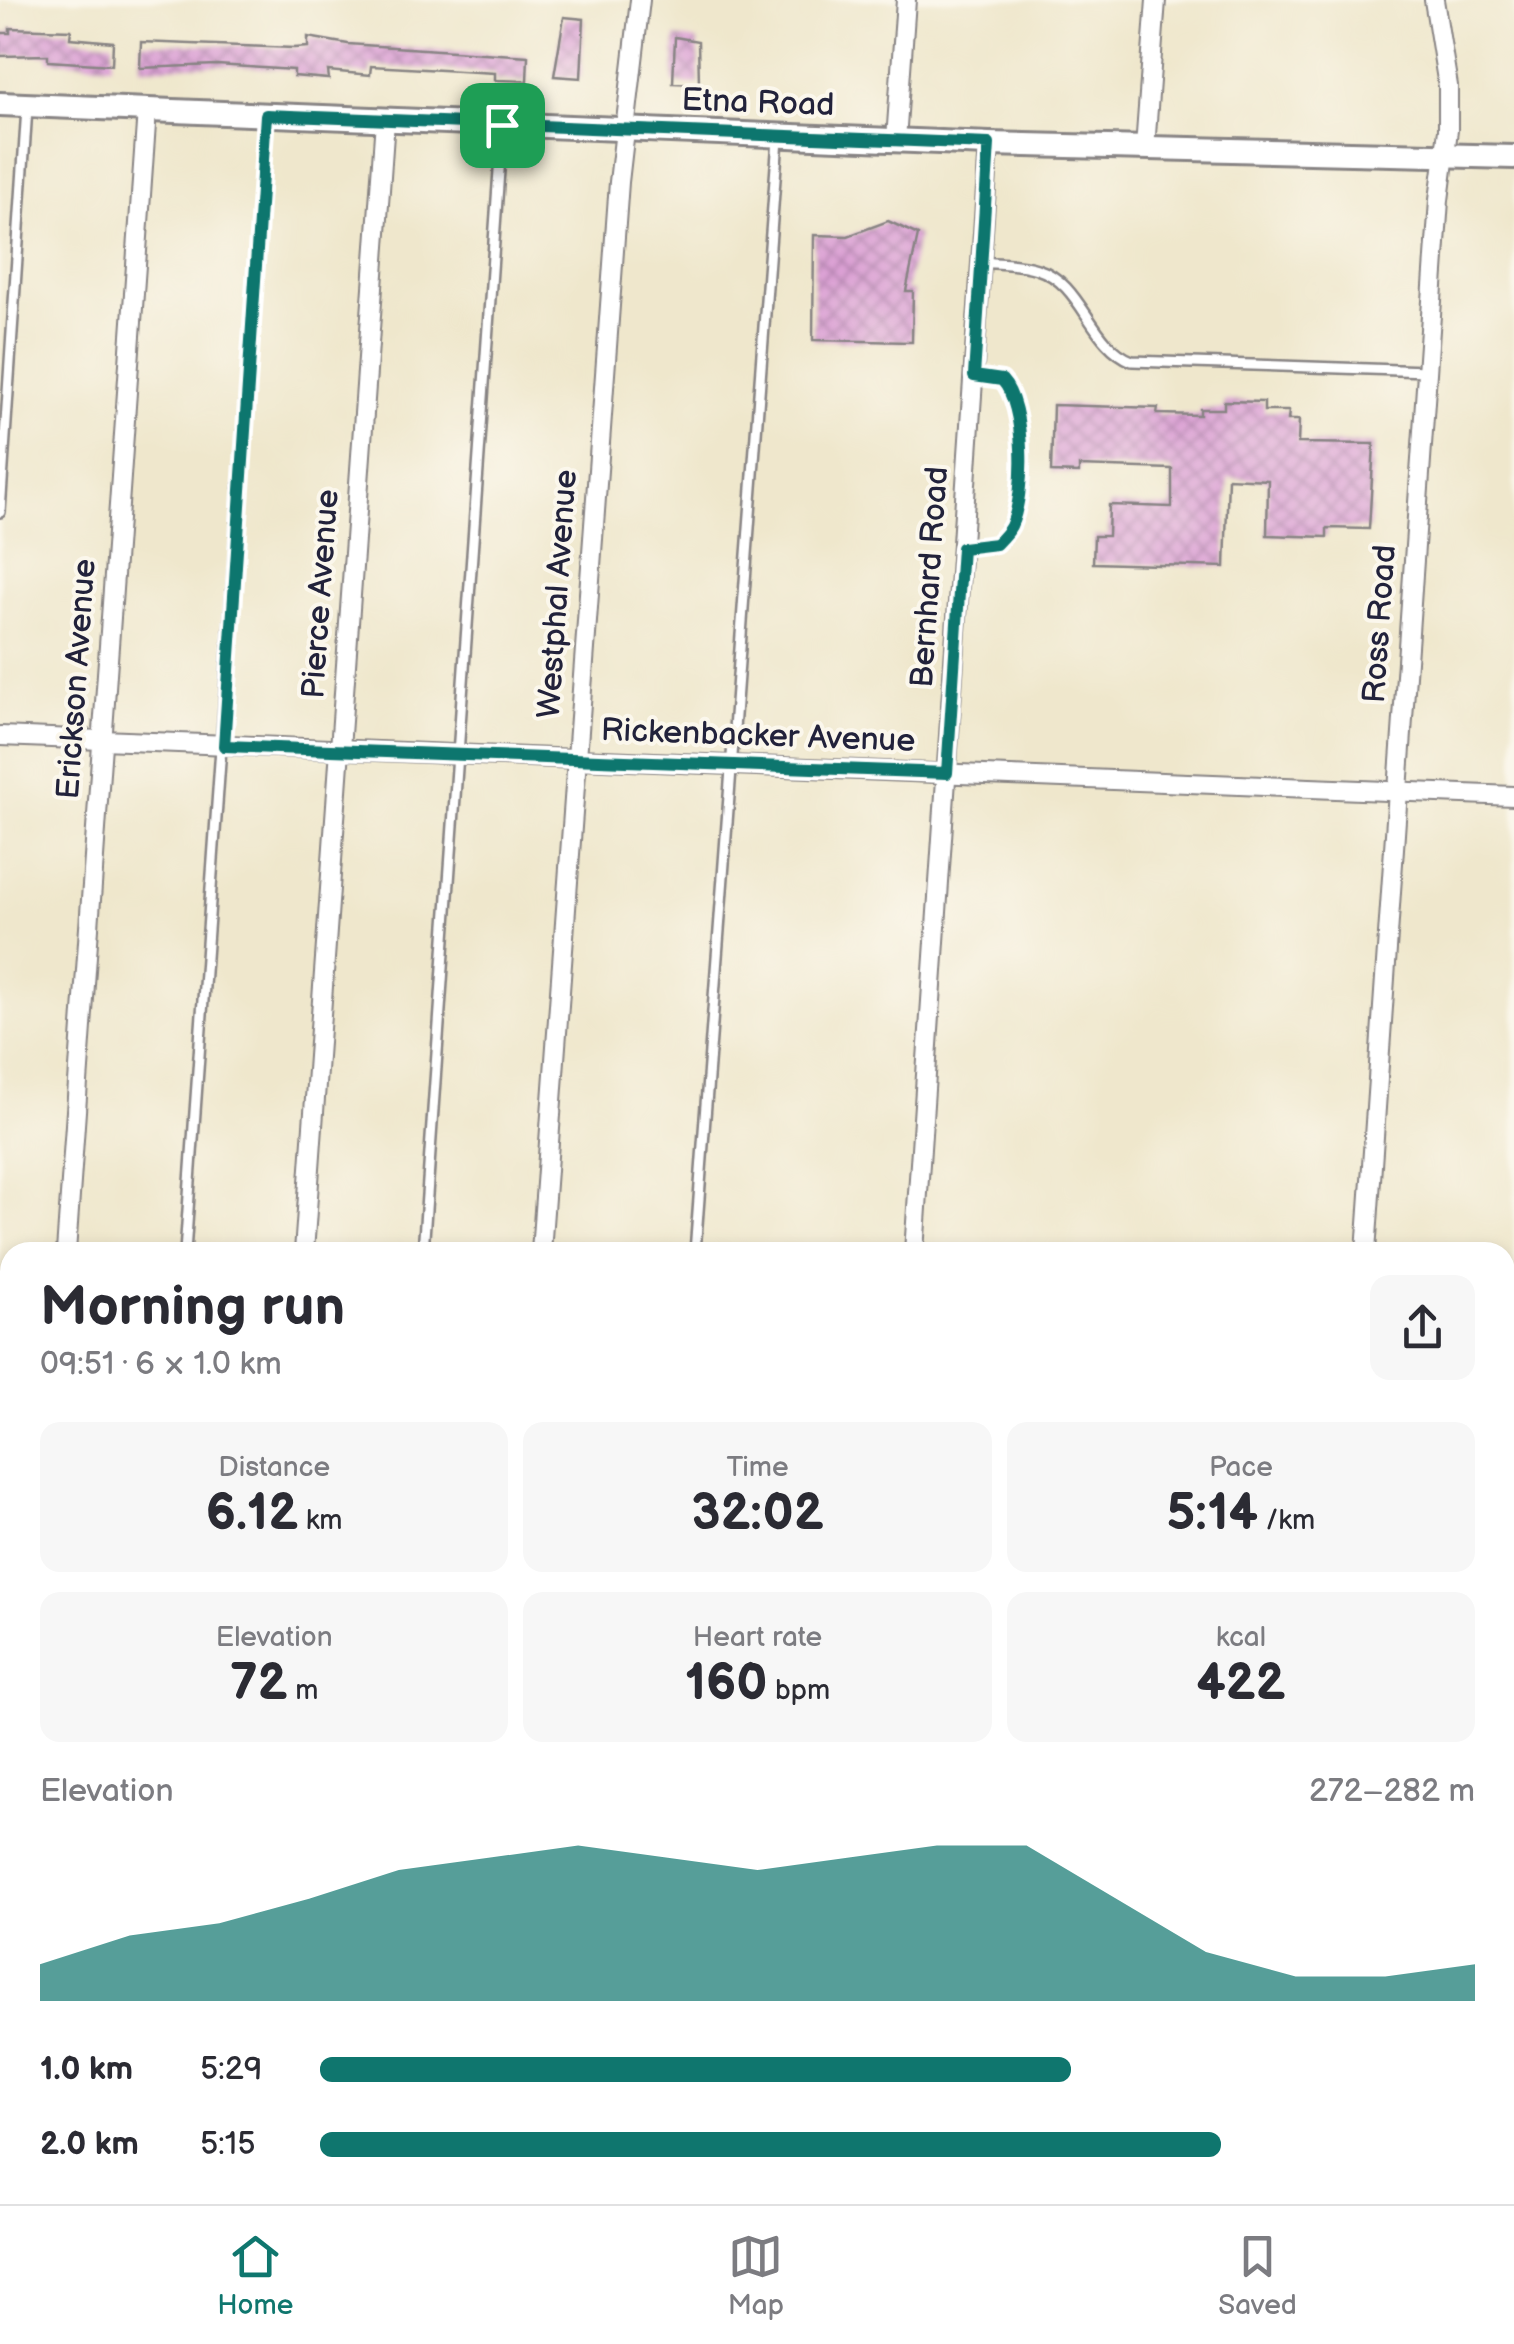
<!DOCTYPE html>
<meta charset="utf-8">
<style>
body{margin:0;font-family:"Balsamiq Sans",sans-serif;background:#f7f7f7;color:#2b2b33;height:100vh;display:flex;flex-direction:column;font-size:38px;white-space:nowrap}
*{box-sizing:border-box;margin:0}
p{font-size:32px;color:#7c7c81}
.icon{flex:none;width:55px;height:55px;fill:none;stroke:currentColor;stroke-width:2;stroke-linecap:round;stroke-linejoin:round}
.map{position:relative;flex:1;overflow:hidden}
.side{position:absolute;left:0px;top:1242px;width:1515px;height:962px;display:flex;flex-direction:column;background:#fff;border-radius:30px 30px 0 0;box-shadow:0 5px 15px #0003}
.side>*{flex:none}
.pin{position:absolute;display:grid;place-items:center;width:85px;height:85px;color:#fff;margin:-42px;border-radius:20px;box-shadow:0 5px 15px #0006}
.round{display:grid;place-items:center;flex:none;width:105px;height:105px;border-radius:20px;background:#f7f7f7}
.overview{display:flex;align-items:center;justify-content:space-between;height:170px;padding:0 40px}
h1{font-size:55px;font-weight:600;line-height:75px}
.metrics{display:grid;grid-template-columns:repeat(3,1fr);gap:15px;height:170px;padding:10px 40px}
.metrics div{display:grid;align-content:center;border-radius:20px;background:#f7f7f7;text-align:center}
.metrics b{font-size:50px;font-weight:600}
.metrics small{font-size:28px;font-weight:400}
.metrics p{font-size:28px}
.chart{height:280px;padding:20px 40px}
.chart p{display:flex;justify-content:space-between}
.chart svg{width:100%;height:180px;margin-top:10px;fill:#0f766e;opacity:.7}
ul{padding:0 40px;list-style:none;font-size:32px}
li{display:grid;grid-template-columns:160px 120px 1fr;align-items:center;height:75px}
li i{height:25px;border-radius:12px;background:#0f766e}
.menu{display:flex;justify-content:space-around;align-items:center;height:140px;border-top:2px solid #e1e1e2;background:#fff;font-size:28px;color:#7c7c81}
.menu a{display:grid;justify-items:center;gap:5px}
.menu .active{color:#0f766e}
.map>svg:first-child{display:block}
.building{fill:url(#building-cross-hatch)}
.lines{fill:none;stroke-linecap:round;stroke-linejoin:round}
.service-casing{stroke:#888484;stroke-width:14}
.minor-casing{stroke:#888484;stroke-width:22}
.tertiary-casing{stroke:#888484;stroke-width:28}
.service{stroke:#fff;stroke-width:9}
.minor{stroke:#fff;stroke-width:18}
.tertiary{stroke:#fff;stroke-width:22}
.route-casing{stroke:#fff;stroke-width:20}
.route{stroke:#0f766e;stroke-width:12}
.labels{text-anchor:middle;dominant-baseline:central;stroke-width:8;stroke-linejoin:round;paint-order:stroke}
.street-label{font-size:32px;fill:#22223b;stroke:#fbf7ec}
</style>
<div class="map">
<svg width="1514" height="2204" viewBox="0 0 1514 2204">
<defs>
<pattern id="building-cross-hatch" width="8" height="8" patternUnits="userSpaceOnUse" patternTransform="scale(2.5)"><rect width="8" height="8" fill="#dba0d4"/><path d="M0 0l8 8M0 8l8-8" fill="none" stroke="#b182ad"/></pattern>
</defs>
<rect width="100%" height="100%" fill="#fbf7ec"/>
<filter id="ink" filterUnits="userSpaceOnUse"><feTurbulence type="fractalNoise" baseFrequency=".01" numOctaves="2"/><feDisplacementMap in="SourceGraphic" scale="20" xChannelSelector="R" yChannelSelector="G"/><feConvolveMatrix kernelMatrix="1 2 1 2 8 2 1 2 1" color-interpolation-filters="sRGB"/></filter>
<filter id="wash" filterUnits="userSpaceOnUse"><feTurbulence type="fractalNoise" baseFrequency=".0048" numOctaves="4" result="noise"/><feDisplacementMap in="SourceGraphic" scale="40" xChannelSelector="R" yChannelSelector="G"/><feGaussianBlur stdDeviation="2.25" result="paint"/><feColorMatrix in="noise" values="0 0 0 0 0 0 0 0 0 0 0 0 0 0 0 0 0 1.4 0 .05"/><feComposite in="paint" operator="in"/></filter>
<g filter="url(#wash)">
<rect width="100%" height="100%" fill="#efe7cc"/>
<g id="blocks">
<g class="building">
<path d="M564 17 584 19 581 78 554 76Z"/>
<path d="M10 28 71 30 70 38 113 42 112 65 48 61V55L0 56V33H10Z"/>
<path d="M308 37 348 44 528 56 527 81 495 80V73L371 66 370 75 328 71 329 79 294 76V70L217 65 140 68 141 42 294 48 308 47Z"/>
<path d="M675 37 698 41 699 84 673 83Z"/>
<path d="M888 221 918 235 906 291H913L912 342 813 340 814 235 848 236Z"/>
<path d="M1224 401 1264 402V411H1289L1288 420H1299L1298 443 1374 444 1369 529 1327 528V537L1267 535 1268 480 1228 478 1225 567 1093 563 1094 536H1108L1109 505 1172 507V469L1079 466V473L1051 472 1053 405 1158 408 1157 414 1200 415V409H1224Z"/>
</g>
</g>
</g>
<g filter="url(#ink)">
<use href="#blocks" fill-opacity="0" stroke="#888484" stroke-width="2.5"/>
<g class="lines">
<defs>
<g id="service">
<path d="M982 262C999 264 1021 263 1037 269 1083 283 1089 344 1132 361L1427 371"/>
<path d="M0 512 27 108"/>
<path d="M962 548 996 544C1001 538 1007 532 1011 526 1026 494 1026 406 1002 381L974 376"/>
<path d="M185 1252 266 118"/>
<path d="M423 1252 502 128"/>
<path d="M695 1252 778 139"/>
<path d="M118 2204V2195"/>
<path d="M355 2204V2195"/>
<path d="M621 2204 622 2195"/>
</g>
<g id="minor">
<path d="M896 140 906 0"/>
<path d="M1145 148 1156 0"/>
<path d="M0 736 1514 796"/>
<path d="M66 1252 147 110"/>
<path d="M304 1252 385 120"/>
<path d="M541 1252 619 182 640 0"/>
<path d="M914 1252 989 144"/>
<path d="M1366 1252 1439 200 1448 130V86L1434 0"/>
<path d="M0 1399H10"/>
<path d="M1505 1458H1514"/>
<path d="M1505 2123H1514"/>
<path d="M0 2162 10 2021"/>
<path d="M237 2204V2195"/>
<path d="M473 2204V2195"/>
<path d="M847 2204 848 2195"/>
<path d="M1301 2204 1302 2195"/>
</g>
<path id="tertiary" d="M0 104 989 144 1514 157"/>
</defs>
<use href="#service" class="service-casing"/>
<use href="#minor" class="minor-casing"/>
<use href="#tertiary" class="tertiary-casing"/>
<use href="#service" class="service"/>
<use href="#minor" class="minor"/>
<use href="#tertiary" class="tertiary"/>
</g>
</g>
<g class="lines" filter="url(#ink)">
<defs>
<path id="route" d="M266 115 989 144 974 376 1002 380C1026 405 1026 495 1011 526 1008 532 1001 539 996 544L962 548 947 773 224 746Z"/>
</defs>
<use href="#route" class="route-casing"/>
<use href="#route" class="route"/>
</g>
<g class="labels">
<g class="street-label">
<text transform="translate(758 103) rotate(2)">Etna Road</text>
<text transform="translate(930 577) rotate(-86)">Bernhard Road</text>
<text transform="translate(321 594) rotate(-86)">Pierce Avenue</text>
<text transform="translate(558 594) rotate(-86)">Westphal Avenue</text>
<text transform="translate(1380 624) rotate(-86)">Ross Road</text>
<text transform="translate(77 679) rotate(-86)">Erickson Avenue</text>
<text transform="translate(758 736) rotate(2)">Rickenbacker Avenue</text>
</g>
</g>
</svg>
<div class="pin" style="left:502px;top:125px;background:#1e9e55"><svg class="icon" aria-label="arrive" viewBox="0 0 24 24"><path d="M6 21V4h12l-3 4 3 4H6"/></svg></div>
<section class="side">
<div class="overview"><div><h1>Morning run</h1><p>09:51 · 6 × 1.0 km</p></div><a class="round"><svg class="icon" aria-label="share" viewBox="0 0 24 24"><path d="M12 15V3M7 8l5-5 5 5M5 13v7h14v-7"/></svg></a></div>
<div class="metrics">
<div><p>Distance</p><b>6.12<small> km</small></b></div>
<div><p>Time</p><b>32:02</b></div>
<div><p>Pace</p><b>5:14<small> /km</small></b></div>
</div>
<div class="metrics">
<div><p>Elevation</p><b>72<small> m</small></b></div>
<div><p>Heart rate</p><b>160<small> bpm</small></b></div>
<div><p>kcal</p><b>422</b></div>
</div>
<div class="chart"><p><span>Elevation</span>272–282 m</p>
<svg viewBox="0 0 160 44" preserveAspectRatio="none"><path d="M0 44V35L10 28L20 25L30 19L40 12L50 9L60 6L70 9L80 12L90 9L100 6L110 6L120 19L130 32L140 38L150 38L160 35V44z"/></svg>
</div>
<ul>
<li><b>1.0 km</b>5:29<i style="width:65%"></i></li>
<li><b>2.0 km</b>5:15<i style="width:78%"></i></li>
</ul>
</section>
</div>
<nav class="menu">
<a class="active"><svg class="icon" aria-label="home" viewBox="0 0 24 24"><path d="M3 11l9-7 9 7M6 9v11h12V9"/></svg>Home</a>
<a><svg class="icon" aria-label="map" viewBox="0 0 24 24"><path d="M3 6l6-2 6 2 6-2v14l-6 2-6-2-6 2zM9 4v14M15 6v14"/></svg>Map</a>
<a><svg class="icon" aria-label="saved" viewBox="0 0 24 24"><path d="M7 4h10v16l-5-4-5 4z"/></svg>Saved</a>
</nav>
